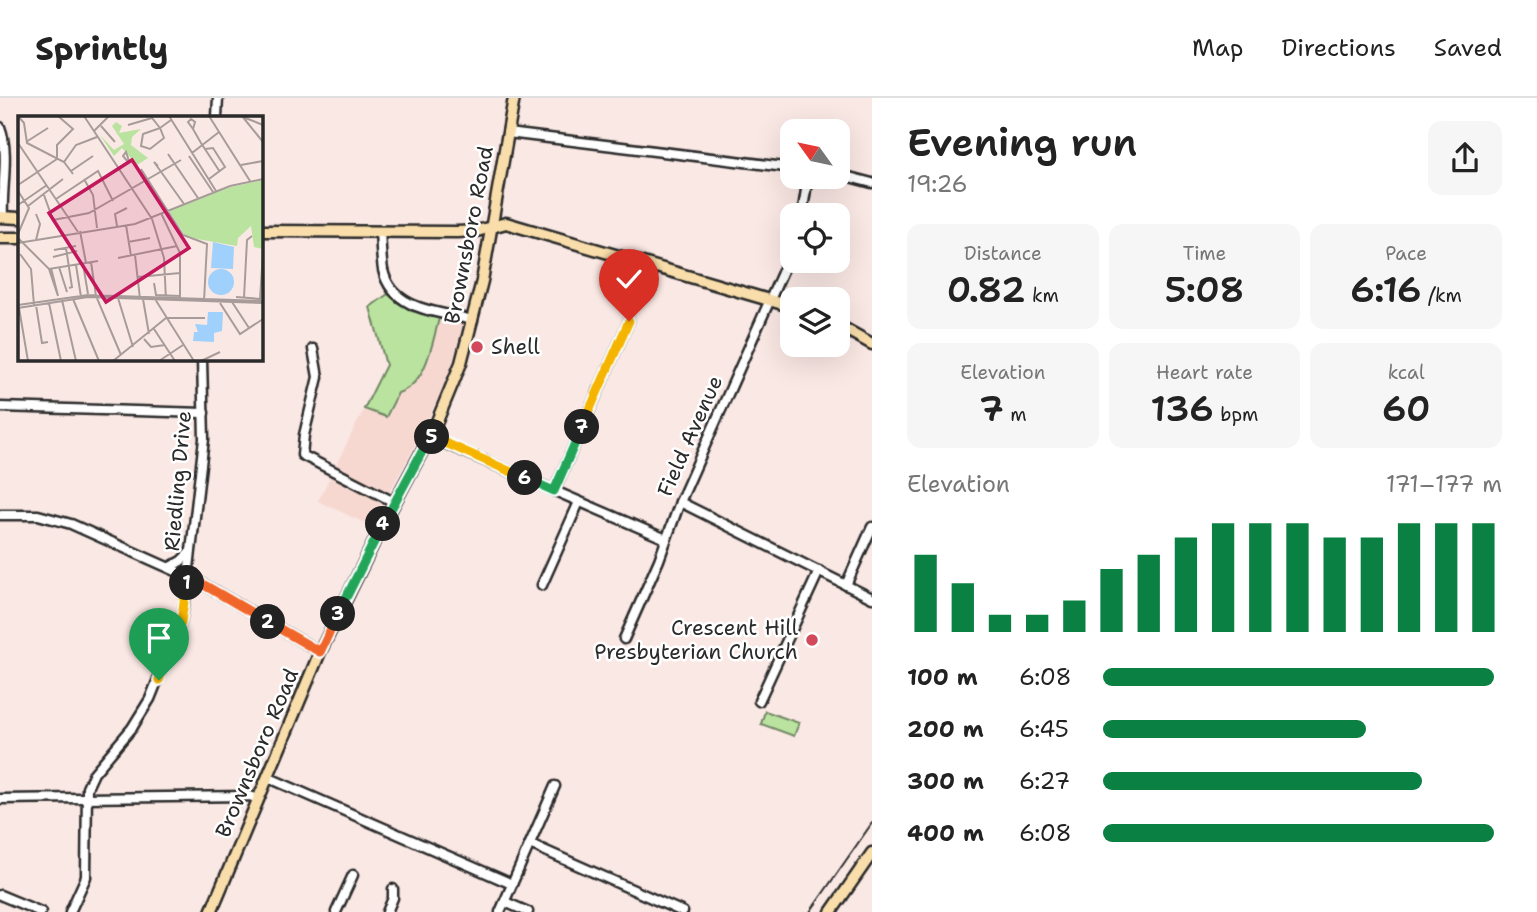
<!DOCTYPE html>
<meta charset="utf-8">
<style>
body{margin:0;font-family:"Shantell Sans",sans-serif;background:#f6f6f6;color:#222;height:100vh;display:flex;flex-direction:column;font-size:26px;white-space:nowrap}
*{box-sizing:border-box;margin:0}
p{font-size:23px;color:#767676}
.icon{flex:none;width:38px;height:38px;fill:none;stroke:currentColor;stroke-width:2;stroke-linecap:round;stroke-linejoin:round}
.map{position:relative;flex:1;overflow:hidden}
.drawer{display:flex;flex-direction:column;background:#fff;width:665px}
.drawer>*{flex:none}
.needle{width:46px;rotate:303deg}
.tools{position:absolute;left:780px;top:21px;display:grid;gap:14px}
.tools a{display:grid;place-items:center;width:70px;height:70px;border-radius:14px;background:#fff;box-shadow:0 7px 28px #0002;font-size:35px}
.pin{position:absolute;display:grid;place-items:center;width:60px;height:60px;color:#fff;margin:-72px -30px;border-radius:50% 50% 50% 0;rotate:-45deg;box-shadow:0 0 7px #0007}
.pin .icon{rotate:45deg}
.km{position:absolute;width:35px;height:35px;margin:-18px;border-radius:50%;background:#222;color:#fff;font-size:19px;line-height:35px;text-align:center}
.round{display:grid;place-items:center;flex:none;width:74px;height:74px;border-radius:14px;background:#f6f6f6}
.headline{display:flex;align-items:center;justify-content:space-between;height:119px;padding:0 35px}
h1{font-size:38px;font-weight:600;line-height:52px}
.figures{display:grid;grid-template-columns:repeat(3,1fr);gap:10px;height:119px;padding:7px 35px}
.figures div{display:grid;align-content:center;border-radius:14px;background:#f6f6f6;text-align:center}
.figures b{font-size:35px;font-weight:600}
.figures small{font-size:19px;font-weight:400}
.figures p{font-size:19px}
.chart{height:196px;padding:14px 35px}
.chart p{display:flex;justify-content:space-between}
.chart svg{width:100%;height:126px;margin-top:7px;stroke:#0b8043;stroke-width:6}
ul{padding:0 35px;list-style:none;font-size:23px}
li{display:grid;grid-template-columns:112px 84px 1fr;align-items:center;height:52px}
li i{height:18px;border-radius:9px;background:#0b8043}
header{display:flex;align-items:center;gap:42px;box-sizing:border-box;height:98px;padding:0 35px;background:#fff;border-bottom:2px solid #e0e0e0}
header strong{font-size:33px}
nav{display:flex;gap:38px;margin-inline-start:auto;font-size:24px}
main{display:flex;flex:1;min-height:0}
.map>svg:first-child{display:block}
.built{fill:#f6d8d1}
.green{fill:#b9e39f;stroke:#728765;stroke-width:2}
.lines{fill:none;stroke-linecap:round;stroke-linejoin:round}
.minor-casing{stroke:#2b2b2b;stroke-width:13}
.major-casing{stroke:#2b2b2b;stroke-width:15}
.minor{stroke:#fff;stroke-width:8}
.major{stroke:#f9deab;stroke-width:10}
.rail{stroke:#2b2b2b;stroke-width:2}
.split-1-casing{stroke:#fff;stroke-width:14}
.split-2-casing{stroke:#fff;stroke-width:14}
.split-3-casing{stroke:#fff;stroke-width:14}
.split-4-casing{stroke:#fff;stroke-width:14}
.split-5-casing{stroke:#fff;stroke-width:14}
.split-6-casing{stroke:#fff;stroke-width:14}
.split-7-casing{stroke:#fff;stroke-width:14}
.split-8-casing{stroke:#fff;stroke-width:14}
.split-1{stroke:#f5b400;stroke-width:9}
.split-2{stroke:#f0652b;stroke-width:9}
.split-3{stroke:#f0652b;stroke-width:9}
.split-4{stroke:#22a559;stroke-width:9}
.split-5{stroke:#22a559;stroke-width:9}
.split-6{stroke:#f5b400;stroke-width:9}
.split-7{stroke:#22a559;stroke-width:9}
.split-8{stroke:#f5b400;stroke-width:9}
.poi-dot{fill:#d1495b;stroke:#fff;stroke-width:2.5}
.labels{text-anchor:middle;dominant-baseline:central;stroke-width:5;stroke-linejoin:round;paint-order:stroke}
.street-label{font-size:21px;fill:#2b2b2b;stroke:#fff}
.poi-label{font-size:21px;fill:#2b2b2b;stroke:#fff;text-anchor:start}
.inset-road{fill:none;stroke:#a79c9a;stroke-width:2}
.view{fill:#c2185b;fill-opacity:0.15;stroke:#c2185b;stroke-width:3.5}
.inset-edge{fill:none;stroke:#2b2b2b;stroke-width:3.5}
</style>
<header>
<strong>Sprintly</strong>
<nav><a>Map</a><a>Directions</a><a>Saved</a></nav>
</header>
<main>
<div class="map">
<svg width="872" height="814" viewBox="0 0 872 814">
<rect width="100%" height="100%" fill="#fae8e4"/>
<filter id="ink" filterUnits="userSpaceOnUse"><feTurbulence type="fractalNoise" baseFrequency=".0143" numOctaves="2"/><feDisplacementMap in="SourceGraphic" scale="14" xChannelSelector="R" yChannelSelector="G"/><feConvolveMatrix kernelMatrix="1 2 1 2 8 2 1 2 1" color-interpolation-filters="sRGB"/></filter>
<g filter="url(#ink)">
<path class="built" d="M440 217 464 223 450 274 423 333 371 428 318 403 364 311 386 319 398 295 411 290 424 270Z"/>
<g class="green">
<path d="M388 196 411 213 440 217C432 244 428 285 398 295L386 319 364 311 386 267 370 209Z"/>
<path d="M765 613 799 625 794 638 761 626Z"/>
</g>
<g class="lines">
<defs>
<g id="minor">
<path d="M217 19 218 0"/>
<path d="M0 29C10 55 1 91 3 119"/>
<path d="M508 35 793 70"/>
<path d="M838 76 872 85"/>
<path d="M802 117 808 79"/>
<path d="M380 134C381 146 381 160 383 172 392 213 440 214 473 222"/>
<path d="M313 251 318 279 304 337 302 357 394 404"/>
<path d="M0 309 204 315"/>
<path d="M430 339 666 441"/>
<path d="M554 393 629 223"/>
<path d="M680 404 872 500"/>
<path d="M0 417H38L71 426 196 482 320 554"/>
<path d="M170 469 181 463 190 454"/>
<path d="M542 487 579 404"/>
<path d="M846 487 872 429"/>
<path d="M624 541 659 462 680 404 793 150"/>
<path d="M759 603 819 473"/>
<path d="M267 679 512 786"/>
<path d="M0 701 250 698 258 701"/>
<path d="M530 746 683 814"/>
<path d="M0 797 41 814"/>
<path d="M505 804 528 814"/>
<path d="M70 814 86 779 87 690 94 675 132 630 150 601 181 524 186 496 204 341 202 261"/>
<path d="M336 814 353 777"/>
<path d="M387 814 393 800V791"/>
<path d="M500 814 555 688"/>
</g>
<g id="major">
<path d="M0 119 19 120"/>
<path d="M261 133 457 134 477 133 506 125 793 209"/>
<path d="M0 140H19"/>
<path d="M838 227 872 246"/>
<path d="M211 814 320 554 382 428 433 333 461 265 482 183 514 0"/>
<path d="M831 814 872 755"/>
</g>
</defs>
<use href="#minor" class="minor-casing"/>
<use href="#major" class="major-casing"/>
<use href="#minor" class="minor"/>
<use href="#major" class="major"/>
<path class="rail" d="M810 814 872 725"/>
</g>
</g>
<g class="lines" filter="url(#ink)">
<defs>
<path id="split-1" d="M159 582 181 524 187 485"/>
<path id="split-2" d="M187 485V477L268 524"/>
<path id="split-3" d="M268 524 320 554 338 516"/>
<path id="split-4" d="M338 516 383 426"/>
<path id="split-5" d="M383 426 430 339H432"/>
<path id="split-6" d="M432 339 525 380"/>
<path id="split-7" d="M525 380 554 393 582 329"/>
<path id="split-8" d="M582 329 629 223"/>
</defs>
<use href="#split-1" class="split-1-casing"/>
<use href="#split-2" class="split-2-casing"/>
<use href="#split-3" class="split-3-casing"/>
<use href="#split-4" class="split-4-casing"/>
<use href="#split-5" class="split-5-casing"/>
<use href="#split-6" class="split-6-casing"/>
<use href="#split-7" class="split-7-casing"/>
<use href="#split-8" class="split-8-casing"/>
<use href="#split-1" class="split-1"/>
<use href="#split-2" class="split-2"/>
<use href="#split-3" class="split-3"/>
<use href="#split-4" class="split-4"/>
<use href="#split-5" class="split-5"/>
<use href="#split-6" class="split-6"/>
<use href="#split-7" class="split-7"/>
<use href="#split-8" class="split-8"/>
</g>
<g class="poi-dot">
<circle cx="477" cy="249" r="7"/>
<circle cx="812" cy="542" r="7"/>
</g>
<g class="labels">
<g class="street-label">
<text transform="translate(469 137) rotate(-79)">Brownsboro Road</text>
<text transform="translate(690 338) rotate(-66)">Field Avenue</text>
<text transform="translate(178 383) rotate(-85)">Riedling Drive</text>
<text transform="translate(257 655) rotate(-67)">Brownsboro Road</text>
</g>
<g class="poi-label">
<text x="491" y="249">Shell</text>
<text x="798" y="530" text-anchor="end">Crescent Hill<tspan x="798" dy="24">Presbyterian Church</tspan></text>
</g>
</g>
<g transform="translate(18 18)">
<rect width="245" height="245" fill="#fae8e4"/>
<path d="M98 6 104 10 101 17 123 13 114 21 113 29 130 42 119 49 104 32 96 40 82 19 96 34 106 28 94 10ZM245 64V133L236 131 233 110 220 122 219 130 168 121 151 95 209 72Z" fill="#b9e39f"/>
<path d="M195 126 216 131 215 153 193 152ZM190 166a13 13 0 1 1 26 0a13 13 0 1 1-26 0ZM190 196H205L204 215 196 217V226L175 225 176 216H180L177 208 189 209Z" fill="#a0d0fc"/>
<path class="inset-road" d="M0 0 6 7 9 27 46 46 55 58M66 0 134 103 146 142 148 184M151 0 198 75M191 0 232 65M224 0 245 26M225 1 245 9M110 9 134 2 142 12 153 4M83 10 97 26M142 12 146 22 132 33 123 30 125 18ZM175 13 177 6 173 3 170 6 175 13 183 27 202 56M76 15 91 0M8 26 30 12M0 27 60 116M187 33 195 32 207 51 191 63M174 37 201 16M150 38 180 82M171 40 195 76M39 43V29L55 13 40 0M46 46 58 29 79 21M223 49 245 45M140 50 136 46 166 88M102 52 109 47 111 45 108 36 105 40 110 46M123 53 165 119 189 128 186 185M53 55 75 40M66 63 75 79 79 112M0 69 39 43M0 75 11 92 0 118M26 79 35 104 71 97 163 44M38 83 80 55 95 85M0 89 29 69M10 90 45 63M143 97 162 137V184M108 109 113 140M99 110 97 98 109 92M62 115 68 147M0 122 31 153 80 145M18 124 22 108 18 98M110 126 132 122M0 127 117 108 212 70 245 63M48 132 54 171 51 172M36 134 58 130M2 138 13 153 16 189M117 139 122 183M35 141 59 135M100 142 159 130M73 146 78 180 103 239M65 148 70 178M58 149 63 181M41 151 49 176M31 153 40 180 33 152M120 161 162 157M136 167 138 179 162 180M218 181 243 183M100 182 115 231M226 182 229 124 234 120M55 183 81 245M125 183 131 218M137 183 176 245M242 183 245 136M44 184 58 245M214 186 231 212M31 187 43 245M202 187 222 218 245 203M0 189 70 179 245 185M18 189 24 227 30 226M0 192 70 181 245 187M1 192 10 245M136 213 157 245M126 223 133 231 147 229M95 245 148 202H187M141 245 165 229M183 245 202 236"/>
<path class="view" d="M114 44 171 132 88 186 31 97Z"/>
<rect width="245" height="245" class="inset-edge"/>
</g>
</svg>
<div class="tools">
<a><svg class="needle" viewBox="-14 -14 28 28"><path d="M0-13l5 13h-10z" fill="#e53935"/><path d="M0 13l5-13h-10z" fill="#767676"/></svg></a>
<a><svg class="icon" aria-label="locate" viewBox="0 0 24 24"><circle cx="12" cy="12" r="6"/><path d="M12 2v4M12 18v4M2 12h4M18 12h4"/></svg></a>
<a><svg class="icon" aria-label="layers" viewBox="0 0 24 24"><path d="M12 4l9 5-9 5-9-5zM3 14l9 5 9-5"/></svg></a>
</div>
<div class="pin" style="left:159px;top:582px;background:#1e9e55"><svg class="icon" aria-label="arrive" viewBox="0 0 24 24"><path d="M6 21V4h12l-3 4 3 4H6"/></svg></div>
<div class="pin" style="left:629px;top:223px;background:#d93025"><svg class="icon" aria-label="check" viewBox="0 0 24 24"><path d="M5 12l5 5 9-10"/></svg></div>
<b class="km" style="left:187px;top:485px">1</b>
<b class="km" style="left:268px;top:524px">2</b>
<b class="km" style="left:338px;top:516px">3</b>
<b class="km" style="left:383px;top:426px">4</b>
<b class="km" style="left:432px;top:339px">5</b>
<b class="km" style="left:525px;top:380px">6</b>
<b class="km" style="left:582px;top:329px">7</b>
</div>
<section class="drawer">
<div class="headline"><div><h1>Evening run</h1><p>19:26</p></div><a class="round"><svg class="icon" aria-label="share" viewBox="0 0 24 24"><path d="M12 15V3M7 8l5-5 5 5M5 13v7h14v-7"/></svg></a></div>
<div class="figures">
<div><p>Distance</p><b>0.82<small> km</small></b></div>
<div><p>Time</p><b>5:08</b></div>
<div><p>Pace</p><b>6:16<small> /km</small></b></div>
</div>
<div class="figures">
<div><p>Elevation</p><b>7<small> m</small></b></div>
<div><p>Heart rate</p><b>136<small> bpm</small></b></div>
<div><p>kcal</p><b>60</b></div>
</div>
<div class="chart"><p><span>Elevation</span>171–177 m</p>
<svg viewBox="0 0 160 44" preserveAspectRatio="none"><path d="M5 44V17M15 44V27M25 44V38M35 44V38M45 44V33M55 44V22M65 44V17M75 44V11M85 44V6M95 44V6M105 44V6M115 44V11M125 44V11M135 44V6M145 44V6M155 44V6"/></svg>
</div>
<ul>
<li><b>100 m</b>6:08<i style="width:98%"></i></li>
<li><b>200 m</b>6:45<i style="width:66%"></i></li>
<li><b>300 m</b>6:27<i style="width:80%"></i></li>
<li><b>400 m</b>6:08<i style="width:98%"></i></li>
</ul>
</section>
</main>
